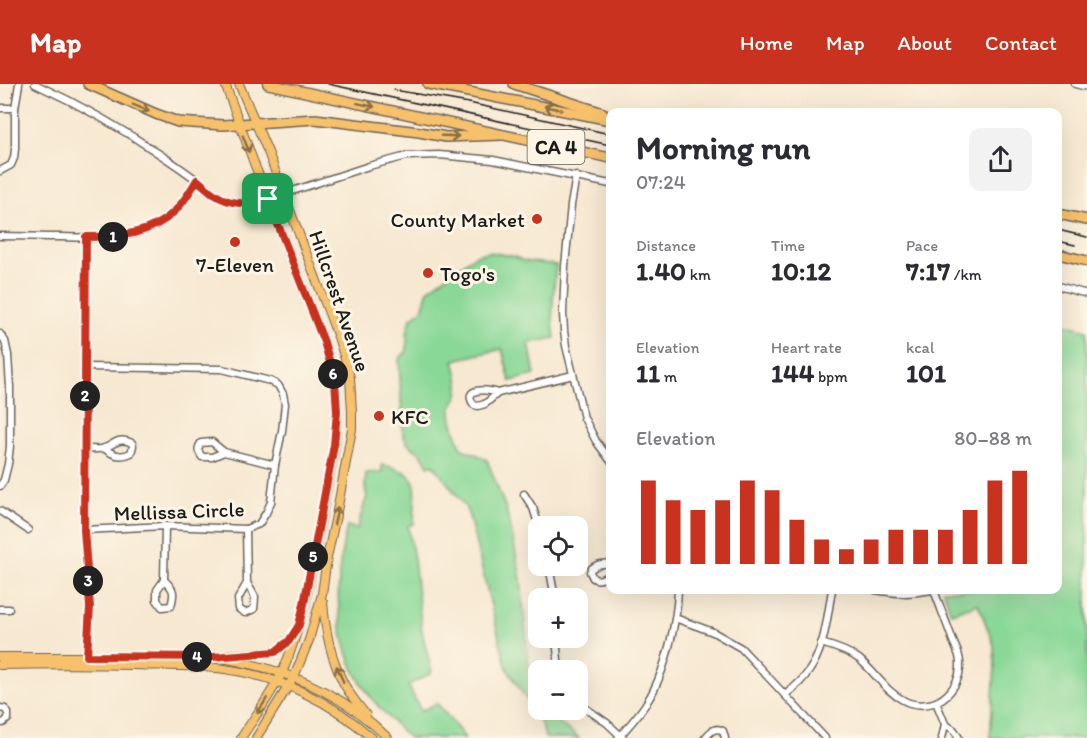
<!DOCTYPE html>
<meta charset="utf-8">
<style>
body{margin:0;font-family:Itim,sans-serif;background:#f2f2f3;color:#2b2b33;height:100vh;display:flex;flex-direction:column;font-size:22px;white-space:nowrap}
*{box-sizing:border-box;margin:0}
p{font-size:20px;color:#7c7c81}
.icon{flex:none;width:33px;height:33px;fill:none;stroke:currentColor;stroke-width:2;stroke-linecap:round;stroke-linejoin:round}
.map{position:relative;flex:1;overflow:hidden}
.side{position:absolute;left:606px;top:24px;width:456px;height:486px;display:flex;flex-direction:column;background:#fff;border-radius:12px;box-shadow:0 6px 24px #0002}
.side>*{flex:none}
.controls{position:absolute;left:528px;top:432px;display:grid;gap:12px}
.controls a{display:grid;place-items:center;width:60px;height:60px;border-radius:12px;background:#fff;box-shadow:0 6px 24px #0002;font-size:30px}
.pin{position:absolute;display:grid;place-items:center;width:51px;height:51px;color:#fff;margin:-26px;border-radius:12px;box-shadow:0 3px 9px #0006}
.km{position:absolute;width:30px;height:30px;margin:-15px;border-radius:50%;background:#222;color:#fff;font-size:16px;line-height:30px;text-align:center}
.round{display:grid;place-items:center;flex:none;width:63px;height:63px;border-radius:12px;background:#f2f2f3}
.head{display:flex;align-items:center;justify-content:space-between;height:102px;padding:0 30px}
h1{font-size:33px;font-weight:700;line-height:45px}
.figures{display:grid;grid-template-columns:repeat(3,1fr);gap:9px;height:102px;padding:6px 30px}
.figures div{display:grid;align-content:center}
.figures b{font-size:26px;font-weight:700}
.figures small{font-size:16px;font-weight:400}
.figures p{font-size:16px}
.chart{height:168px;padding:12px 30px}
.chart p{display:flex;justify-content:space-between}
.chart svg{width:100%;height:108px;margin-top:6px;stroke:#c8321e;stroke-width:6}
header{display:flex;align-items:center;gap:36px;box-sizing:border-box;height:84px;padding:0 30px;background:#c8321e;color:#fff}
header strong{font-size:28px}
nav{display:flex;gap:33px;margin-inline-start:auto;font-size:21px}
.map>svg:first-child{display:block}
.green{fill:#8ad897;stroke:#537a5a;stroke-width:1.5}
.lines{fill:none;stroke-linecap:round;stroke-linejoin:round}
.minor-casing{stroke:#69635b;stroke-width:9}
.major-casing{stroke:#69635b;stroke-width:10}
.highway-casing{stroke:#69635b;stroke-width:12}
.minor{stroke:#fff;stroke-width:6}
.major{stroke:#f7c06b;stroke-width:8}
.highway{stroke:#f7c06b;stroke-width:9}
.tram{stroke:#1c1c1c;stroke-width:1.5}
.oneway{stroke:#8a6e44}
.route-casing{stroke:#fff;stroke-width:12}
.route{stroke:#c8321e;stroke-width:8}
.poi-dot{fill:#c8321e;stroke:#fcf5e5;stroke-width:2}
.labels{text-anchor:middle;dominant-baseline:central;stroke-width:6;stroke-linejoin:round;paint-order:stroke}
.shield{fill:#fcf5e5;stroke:#5f5d58;stroke-width:1.5}
.shield-label{font-size:20px;font-weight:bold;fill:#1c1c1c}
.poi-label{font-size:21px;fill:#1c1c1c;stroke:#fcf5e5;text-anchor:start}
.street-label{font-size:21px;fill:#1c1c1c;stroke:#fcf5e5}
</style>
<header>
<strong>Map</strong>
<nav><a>Home</a><a>Map</a><a>About</a><a>Contact</a></nav>
</header>
<div class="map">
<svg width="1087" height="654" viewBox="0 0 1087 654">
<rect width="100%" height="100%" fill="#fcf5e5"/>
<filter id="ink" filterUnits="userSpaceOnUse"><feTurbulence type="fractalNoise" baseFrequency=".0167" numOctaves="2"/><feDisplacementMap in="SourceGraphic" scale="12" xChannelSelector="R" yChannelSelector="G"/><feConvolveMatrix kernelMatrix="1 2 1 2 8 2 1 2 1" color-interpolation-filters="sRGB"/></filter>
<filter id="wash" filterUnits="userSpaceOnUse"><feTurbulence type="fractalNoise" baseFrequency=".008" numOctaves="4" result="noise"/><feDisplacementMap in="SourceGraphic" scale="24" xChannelSelector="R" yChannelSelector="G"/><feGaussianBlur stdDeviation="1.35" result="paint"/><feColorMatrix in="noise" values="0 0 0 0 0 0 0 0 0 0 0 0 0 0 0 0 0 1.4 0 .05"/><feComposite in="paint" operator="in"/></filter>
<g filter="url(#wash)">
<rect width="100%" height="100%" fill="#f7e8d1"/>
<g class="green">
<path d="M489 168 512 172 524 177 556 181C554 206 550 229 555 254L529 259 535 291 510 297 502 265 454 276C456 287 461 298 458 310 456 316 451 321 451 328 451 338 458 355 462 365L478 371 487 376 506 425 512 450 521 495 529 584 531 596 538 611V626H547L553 634 579 654H545C542 631 516 603 506 582L469 432 465 422 433 380 428 382 422 371 407 359 403 351 399 275 407 267V250L411 234 422 226 428 206 473 173 479 170Z"/>
<path d="M1058 238 1087 246V654H990L995 583 994 561 978 520 951 529 943 506H1058Z"/>
<path d="M382 381C426 389 414 405 414 440L408 442 414 475 422 548 432 589 408 601 421 627 437 619 465 654H409C393 638 376 622 363 602 333 555 334 495 347 442L357 445 365 418 367 413 365 403 366 389 382 388Z"/>
</g>
</g>
<g filter="url(#ink)">
<g class="lines">
<defs>
<g id="minor">
<path d="M35 0C81 21 126 47 167 75 179 83 190 91 201 99 207 104 213 109 219 113 233 121 254 121 268 115L369 82 407 72 439 71 493 76 610 100"/>
<path d="M1075 0 1087 3"/>
<path d="M0 24H15"/>
<path d="M0 87 11 81 14 74 15 65V24L19 0"/>
<path d="M576 92 571 121 565 182 563 229 564 247 566 262 584 334 596 357 610 376"/>
<path d="M0 152C20 152 41 153 61 153 95 154 136 157 165 136 179 126 188 110 197 96"/>
<path d="M86 153 84 446 90 523 87 575"/>
<path d="M1058 202 1087 210"/>
<path d="M0 250 5 257 8 271 10 303V362L8 380 4 396 0 402"/>
<path d="M498 309C488 305 461 303 474 321L478 322 485 320 498 309 573 291"/>
<path d="M85 365C91 365 99 366 105 364 115 359 120 353 132 359L133 362 131 369C121 374 112 371 104 364"/>
<path d="M224 368 212 373H202C198 367 197 365 201 359L212 358 224 368 275 381"/>
<path d="M524 410 533 424 539 442"/>
<path d="M0 427 28 446"/>
<path d="M246 445 247 499 255 513 254 525 245 529 239 525 238 515 247 499"/>
<path d="M84 446 165 442 246 445 259 440 266 429 271 418 275 381 282 347 285 320 283 310 278 301 270 297 222 285 85 283"/>
<path d="M610 480C604 479 597 480 591 485L590 488 593 494C599 498 605 494 610 490"/>
<path d="M549 482 555 514"/>
<path d="M164 496C174 505 175 508 171 522L162 523 157 516V506L164 496 165 442"/>
<path d="M875 506C898 510 909 510 932 506"/>
<path d="M0 525H9"/>
<path d="M675 534 713 548 741 564 825 654"/>
<path d="M556 554 559 586"/>
<path d="M821 559C835 563 848 567 859 575 875 588 885 607 903 616 913 622 928 622 938 617 952 610 961 594 960 579 960 571 956 564 953 557 947 540 940 523 934 506"/>
<path d="M785 611C794 604 803 596 809 587 825 564 827 533 832 506"/>
<path d="M936 618 945 640 954 646 959 654"/>
<path d="M578 619 607 639 623 654"/>
<path d="M0 624 5 625 8 629V635L3 639H0"/>
<path d="M618 654C628 643 639 631 647 618 665 590 677 538 678 506"/>
<path d="M705 654C710 648 715 642 723 647L725 654"/>
<path d="M942 654 945 640"/>
</g>
<g id="major">
<path d="M225 0 254 79 324 258 335 296 337 328 335 361 305 520C298 544 292 568 281 591 269 613 255 633 241 654"/>
<path d="M239 0 268 68 338 253 348 284 350 294 352 327V345L338 422 327 474 322 510 309 556 294 593 256 654"/>
<path d="M323 518C325 546 331 575 344 600 350 611 358 621 366 631"/>
<path d="M227 571 275 568 284 562 294 550"/>
<path d="M0 573H213C278 582 340 607 388 654"/>
<path d="M0 581C44 580 89 580 133 581 164 582 195 581 225 585 279 592 332 618 372 654"/>
</g>
<g id="highway">
<path d="M88 0 156 30 178 38 223 41 315 35 419 48 446 53 502 51"/>
<path d="M268 0 610 74"/>
<path d="M428 0 610 36"/>
<path d="M514 0 603 29"/>
<path d="M1058 130 1087 136"/>
<path d="M1058 170 1087 177"/>
</g>
</defs>
<use href="#minor" class="minor-casing"/>
<use href="#major" class="major-casing"/>
<use href="#highway" class="highway-casing"/>
<use href="#minor" class="minor"/>
<use href="#major" class="major"/>
<use href="#highway" class="highway"/>
<g class="tram">
<path d="M328 0 610 61"/>
<path d="M394 6 469 19 610 50"/>
<path d="M1058 146 1087 153"/>
<path d="M1058 157 1075 161"/>
</g>
</g>
<defs><path id="oneway-shaft" d="M-6 0H5M1.5-3L5.5 0L1.5 3" fill="none" stroke-width="1.6" stroke-linecap="round" stroke-linejoin="round" transform="scale(1.5)"/></defs>
<g class="oneway">
<use href="#oneway-shaft" transform="translate(366 21) rotate(12)"/>
<use href="#oneway-shaft" transform="translate(141 24) rotate(23)"/>
<use href="#oneway-shaft" transform="translate(553 24) rotate(-169)"/>
<use href="#oneway-shaft" transform="translate(450 52) rotate(2)"/>
<use href="#oneway-shaft" transform="translate(246 60) rotate(69)"/>
<use href="#oneway-shaft" transform="translate(336 432) rotate(-77)"/>
<use href="#oneway-shaft" transform="translate(340 590) rotate(-113)"/>
<use href="#oneway-shaft" transform="translate(262 622) rotate(122)"/>
</g>
</g>
<g class="lines" filter="url(#ink)">
<defs>
<path id="route" d="M197 96C205 102 212 110 221 114 235 121 254 121 268 115L324 258 335 296 337 328 334 361 304 520 299 541 289 557 275 568 213 573 87 572 90 523 84 446 86 153C118 153 151 151 175 127 184 118 190 107 197 96Z"/>
</defs>
<use href="#route" class="route-casing"/>
<use href="#route" class="route"/>
</g>
<g class="poi-dot">
<circle cx="537" cy="135" r="6"/>
<circle cx="235" cy="158" r="6"/>
<circle cx="428" cy="189" r="6"/>
<circle cx="379" cy="332" r="6"/>
</g>
<g class="labels">
<rect class="shield" x="527.5" y="46" width="57" height="34" rx="4.5"/>
<g class="shield-label">
<text x="556" y="63">CA 4</text>
</g>
<g class="poi-label">
<text x="525" y="135" text-anchor="end">County Market</text>
<text x="235" y="180" text-anchor="middle">7-Eleven</text>
<text x="440" y="189">Togo's</text>
<text x="391" y="332">KFC</text>
</g>
<g class="street-label">
<text transform="translate(340 217) rotate(71)">Hillcrest Avenue</text>
<text transform="translate(179 427) rotate(-2)">Mellissa Circle</text>
</g>
</g>
</svg>
<div class="controls">
<a><svg class="icon" aria-label="locate" viewBox="0 0 24 24"><circle cx="12" cy="12" r="6"/><path d="M12 2v4M12 18v4M2 12h4M18 12h4"/></svg></a>
<a>+</a>
<a>−</a>
</div>
<div class="pin" style="left:268px;top:115px;background:#1e9e55"><svg class="icon" aria-label="arrive" viewBox="0 0 24 24"><path d="M6 21V4h12l-3 4 3 4H6"/></svg></div>
<b class="km" style="left:113px;top:153px">1</b>
<b class="km" style="left:85px;top:312px">2</b>
<b class="km" style="left:88px;top:497px">3</b>
<b class="km" style="left:197px;top:573px">4</b>
<b class="km" style="left:313px;top:473px">5</b>
<b class="km" style="left:333px;top:290px">6</b>
<section class="side">
<div class="head"><div><h1>Morning run</h1><p>07:24</p></div><a class="round"><svg class="icon" aria-label="share" viewBox="0 0 24 24"><path d="M12 15V3M7 8l5-5 5 5M5 13v7h14v-7"/></svg></a></div>
<div class="figures">
<div><p>Distance</p><b>1.40<small> km</small></b></div>
<div><p>Time</p><b>10:12</b></div>
<div><p>Pace</p><b>7:17<small> /km</small></b></div>
</div>
<div class="figures">
<div><p>Elevation</p><b>11<small> m</small></b></div>
<div><p>Heart rate</p><b>144<small> bpm</small></b></div>
<div><p>kcal</p><b>101</b></div>
</div>
<div class="chart"><p><span>Elevation</span>80–88 m</p>
<svg viewBox="0 0 160 44" preserveAspectRatio="none"><path d="M5 44V10M15 44V18M25 44V22M35 44V18M45 44V10M55 44V14M65 44V26M75 44V34M85 44V38M95 44V34M105 44V30M115 44V30M125 44V30M135 44V22M145 44V10M155 44V6"/></svg>
</div>
</section>
</div>
